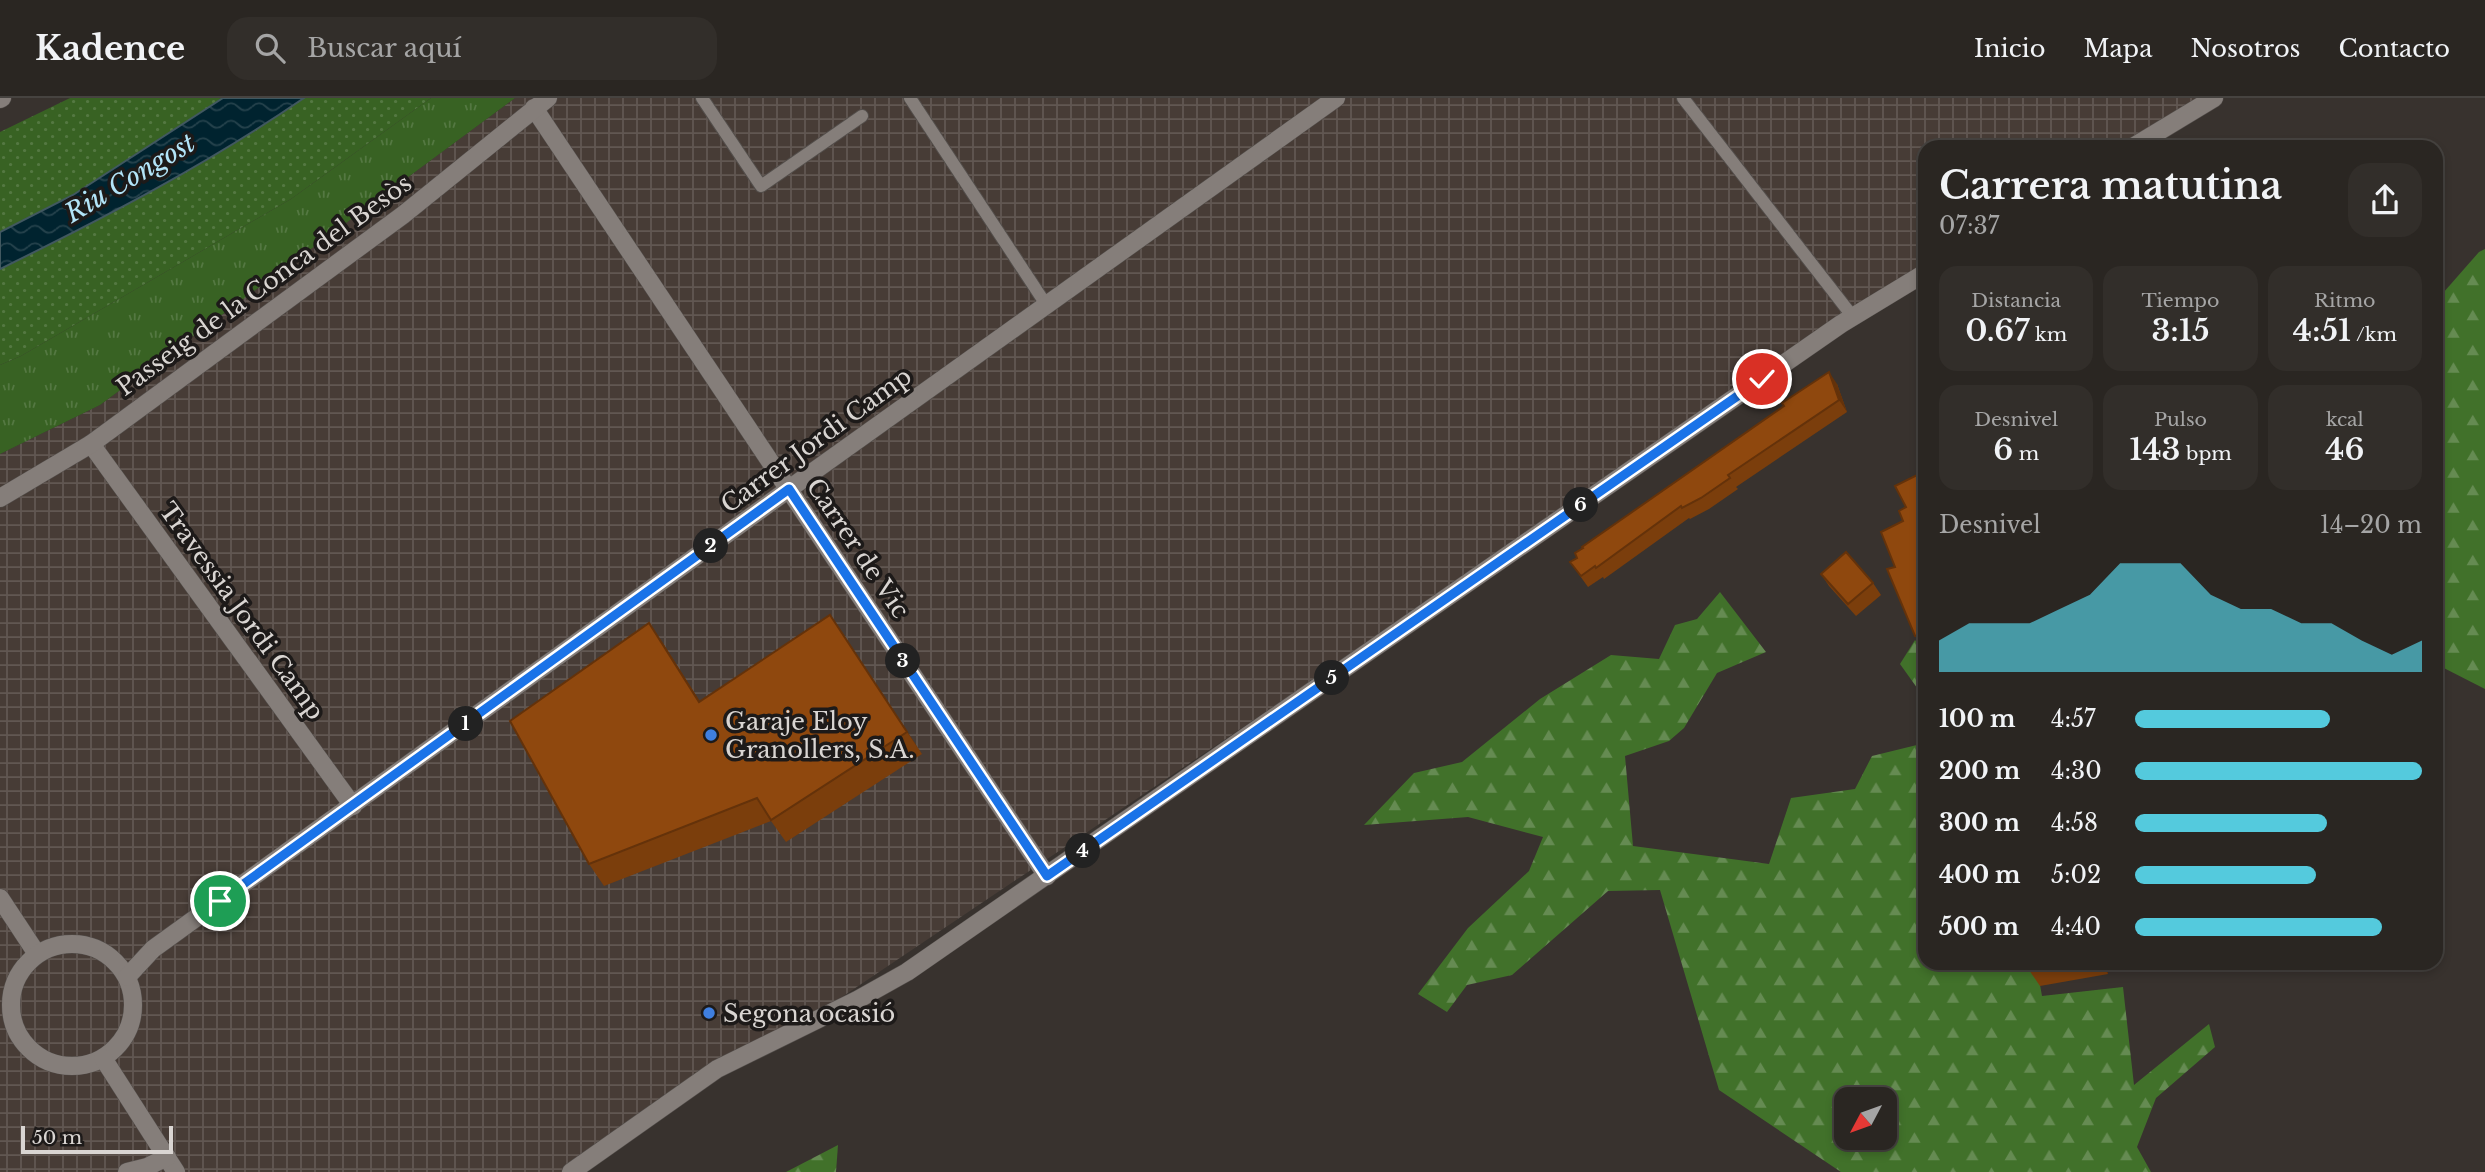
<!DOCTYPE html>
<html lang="es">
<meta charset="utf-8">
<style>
body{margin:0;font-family:"Libre Baskerville",serif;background:#322e2a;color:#f1f3f6;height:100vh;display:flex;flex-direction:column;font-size:26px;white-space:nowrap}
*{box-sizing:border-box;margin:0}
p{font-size:23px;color:#a5a5a5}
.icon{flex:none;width:38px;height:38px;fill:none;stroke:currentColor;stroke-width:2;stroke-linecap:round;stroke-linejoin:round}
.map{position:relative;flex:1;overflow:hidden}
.side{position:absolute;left:1918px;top:42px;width:525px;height:830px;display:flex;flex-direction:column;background:#2a2622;border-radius:21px;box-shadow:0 4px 10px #0003,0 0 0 2px #464340}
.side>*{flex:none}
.needle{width:46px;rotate:229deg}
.tools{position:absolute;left:1834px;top:989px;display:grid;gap:14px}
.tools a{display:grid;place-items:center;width:63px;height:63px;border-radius:14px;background:#2a2622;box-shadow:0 4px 10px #0003,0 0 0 2px #464340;font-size:35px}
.scale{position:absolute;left:21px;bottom:18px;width:152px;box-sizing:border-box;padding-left:7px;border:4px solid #d9d5d2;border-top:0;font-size:19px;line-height:24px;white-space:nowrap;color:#d9d5d2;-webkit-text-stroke:5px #1d1a19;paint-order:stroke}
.pin{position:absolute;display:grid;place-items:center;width:60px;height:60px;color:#fff;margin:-30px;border:4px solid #fff;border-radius:50%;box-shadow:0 2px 7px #0007}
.km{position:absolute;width:35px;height:35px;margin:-18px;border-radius:50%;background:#222;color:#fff;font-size:19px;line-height:35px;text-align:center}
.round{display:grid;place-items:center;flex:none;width:74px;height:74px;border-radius:21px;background:#322e2a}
.headline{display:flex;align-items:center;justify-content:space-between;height:119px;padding:0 21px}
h1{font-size:38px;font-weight:600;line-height:52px}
.metrics{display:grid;grid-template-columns:repeat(3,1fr);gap:10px;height:119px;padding:7px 21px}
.metrics div{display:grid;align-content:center;border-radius:18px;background:#322e2a;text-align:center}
.metrics b{font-size:30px;font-weight:600}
.metrics small{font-size:19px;font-weight:400}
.metrics p{font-size:19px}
.chart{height:196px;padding:14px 21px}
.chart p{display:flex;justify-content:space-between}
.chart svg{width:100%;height:126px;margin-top:7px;fill:#54cadd;opacity:.7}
ul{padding:0 21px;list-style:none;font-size:23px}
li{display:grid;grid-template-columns:112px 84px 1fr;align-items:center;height:52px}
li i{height:18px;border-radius:9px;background:#54cadd}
header{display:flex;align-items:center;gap:42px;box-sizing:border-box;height:98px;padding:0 35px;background:#2a2622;border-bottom:2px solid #464340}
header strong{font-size:33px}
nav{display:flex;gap:38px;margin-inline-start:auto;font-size:24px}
.search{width:490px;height:63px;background:#322e2a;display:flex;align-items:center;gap:18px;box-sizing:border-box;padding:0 24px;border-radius:21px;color:#a5a5a5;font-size:26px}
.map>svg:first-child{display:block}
.industrial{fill:url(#industrial-grid)}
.grass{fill:url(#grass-dots)}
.forest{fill:url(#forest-firs);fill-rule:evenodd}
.park{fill:url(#park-tufts)}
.water{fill:url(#water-waves);stroke:#415860;stroke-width:2}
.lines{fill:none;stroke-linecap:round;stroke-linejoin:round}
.service-casing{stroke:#534e4b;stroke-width:14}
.minor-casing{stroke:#534e4b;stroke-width:19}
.service{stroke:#857e7a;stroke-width:12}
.minor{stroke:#857e7a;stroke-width:18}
.wall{fill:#7b3e0c}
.shaded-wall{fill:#64320a}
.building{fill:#8f480e;stroke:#64320a;stroke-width:2}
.route-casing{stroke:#fff;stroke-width:14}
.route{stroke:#1a73e8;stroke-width:9}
.shop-dot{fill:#3f7fe0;stroke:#1d1a19;stroke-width:2.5}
.labels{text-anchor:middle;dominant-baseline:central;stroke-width:7;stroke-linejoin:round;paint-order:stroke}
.street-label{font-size:24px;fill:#d9d5d2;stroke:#1d1a19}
.poi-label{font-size:24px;fill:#d9d5d2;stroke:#1d1a19;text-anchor:start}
.water-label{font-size:26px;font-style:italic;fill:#b2e4f8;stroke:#1d1a19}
</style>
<header>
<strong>Kadence</strong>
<div class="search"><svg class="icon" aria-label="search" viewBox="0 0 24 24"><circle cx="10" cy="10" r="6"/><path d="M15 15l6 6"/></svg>Buscar aquí</div>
<nav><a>Inicio</a><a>Mapa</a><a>Nosotros</a><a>Contacto</a></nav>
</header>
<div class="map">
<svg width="2485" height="1074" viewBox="0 0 2485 1074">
<defs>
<pattern id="industrial-grid" width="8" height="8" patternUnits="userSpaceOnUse" patternTransform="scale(1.75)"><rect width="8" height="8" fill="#473c36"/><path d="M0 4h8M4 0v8" fill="none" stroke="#615752"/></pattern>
<pattern id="grass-dots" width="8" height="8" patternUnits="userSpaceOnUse" patternTransform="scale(1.75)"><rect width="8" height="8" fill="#386223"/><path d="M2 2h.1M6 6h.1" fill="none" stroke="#547842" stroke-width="1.8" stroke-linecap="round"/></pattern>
<pattern id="forest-firs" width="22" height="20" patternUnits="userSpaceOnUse" patternTransform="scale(1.75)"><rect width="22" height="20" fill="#41712a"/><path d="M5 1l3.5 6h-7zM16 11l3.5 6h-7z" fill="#658b52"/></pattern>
<pattern id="park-tufts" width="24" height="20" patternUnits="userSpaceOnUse" patternTransform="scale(1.75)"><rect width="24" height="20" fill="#386223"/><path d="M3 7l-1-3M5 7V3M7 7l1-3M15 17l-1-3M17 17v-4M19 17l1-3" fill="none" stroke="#547842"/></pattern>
<pattern id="water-waves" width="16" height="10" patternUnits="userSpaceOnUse" patternTransform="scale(1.75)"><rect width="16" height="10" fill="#00232f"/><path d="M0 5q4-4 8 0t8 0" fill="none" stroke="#25424c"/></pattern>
</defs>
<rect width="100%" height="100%" fill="#38322e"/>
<path class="industrial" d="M515 0H2214L2133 49H1925V175L1853 219 830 907 571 1074H0V356L100 307Z"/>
<g class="grass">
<path d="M70 0H223L73 97 0 134V34Z"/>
<path d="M304 0H431L291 101 21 258 0 267V171C104 120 208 66 304 0Z"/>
</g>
<g class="forest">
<path d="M2485 151V591L2436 566V203L2479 154Z"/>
<path d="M1720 494 1766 554 1717 575 1684 630 1669 643 1625 658 1633 748 1769 766 1791 700 1855 691 1872 658 1925 645V864L2036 865 2042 898 2123 889 2134 987 2209 926 2215 949 2156 1000 2137 1049 2151 1074H1841L1719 992 1660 792 1608 793 1512 877 1467 887 1447 914 1418 896 1468 830 1529 773 1543 739 1468 719 1364 727 1414 675 1462 664 1540 601 1611 557 1659 561 1675 527 1697 521ZM1846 1001H1885V1040H1846Z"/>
<path d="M1915 542 1925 554V601L1900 566Z"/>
<path d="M838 1047 836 1074H786Z"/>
</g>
<path class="park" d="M431 0H515L100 307 0 356V267L21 258 291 101Z"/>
<path class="water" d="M223 0H304C208 66 104 120 0 171V134L73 97Z"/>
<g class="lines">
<defs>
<g id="service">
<path d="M702 0 761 88 862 18"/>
<path d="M910 0 1047 208"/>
<path d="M1683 0 1853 219"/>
</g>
<g id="minor">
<path d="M0 1 2 0"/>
<path d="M534 10 1047 778"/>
<path d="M2133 49 2214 0"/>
<path d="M91 346 353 708"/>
<path d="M0 400 91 346 403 117 548 0"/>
<path d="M0 800 37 856"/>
<circle cx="72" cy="907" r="61"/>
<path d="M127 879 153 851 789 391 1336 0"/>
<path d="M103 960 176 1074"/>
<path d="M127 1074 147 1069 167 1059"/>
<path d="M571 1074 717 971 857 902 907 874 1841 226 1925 175"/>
</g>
</defs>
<use href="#service" class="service-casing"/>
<use href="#minor" class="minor-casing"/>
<use href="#service" class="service"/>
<use href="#minor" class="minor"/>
</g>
<g class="wall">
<path d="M1837 286 1847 314 1736 389 1738 391 1709 411 1690 421 1689 420 1604 481 1603 479 1588 489 1570 464 1577 460 1583 451Z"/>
<path d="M1925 373V553L1915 538 1895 469 1906 409Z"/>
<path d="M1821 476 1873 485 1881 497 1856 518 1829 488Z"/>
<path d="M830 517 922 656 786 744 771 723 604 788 589 766 664 547 700 604Z"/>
<path d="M2026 864H2107L2108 876 2040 888 2027 869Z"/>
</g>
<g class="shaded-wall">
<path d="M1829 274 1837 286 1847 314 1839 302Z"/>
<path d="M830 517 845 539 922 656 907 634Z"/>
<path d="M649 525 664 547 714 626 699 604Z"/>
<path d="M2100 864H2107L2108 876Z"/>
</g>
<g class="building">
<path d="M1829 274 1839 302 1728 377 1730 380 1701 400 1682 410 1681 408 1596 470 1595 468 1581 478 1570 464 1577 460 1575 455 1583 450 1582 449 1784 308 1782 305Z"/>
<path d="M1925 373V537L1915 538 1887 471 1895 469 1881 434 1903 423 1899 413 1906 409 1895 388Z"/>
<path d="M1846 454 1873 485 1848 506 1821 476Z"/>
<path d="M830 517 907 634 771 722 757 700 589 766 510 623 649 525 699 604Z"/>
<path d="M2026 864H2051L2027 869Z"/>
</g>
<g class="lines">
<defs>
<path id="route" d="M220 803 789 391 1047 778 1762 281"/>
</defs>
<use href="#route" class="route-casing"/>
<use href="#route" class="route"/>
</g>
<g class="shop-dot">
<circle cx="711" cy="637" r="7"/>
<circle cx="709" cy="915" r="7"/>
</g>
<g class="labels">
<g class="street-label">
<text transform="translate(264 187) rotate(-36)">Passeig de la Conca del Besòs</text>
<text transform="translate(816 342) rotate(-36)">Carrer Jordi Camp</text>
<text transform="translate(858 450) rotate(56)">Carrer de Vic</text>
<text transform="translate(242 513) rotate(54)">Travessia Jordi Camp</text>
</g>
<g class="poi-label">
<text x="725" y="623">Garaje Eloy<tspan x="725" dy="28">Granollers, S.A.</tspan></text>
<text x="723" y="915">Segona ocasió</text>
</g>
<g class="water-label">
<text transform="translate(130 80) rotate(-31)">Riu Congost</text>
</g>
</g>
</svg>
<div class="tools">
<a><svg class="needle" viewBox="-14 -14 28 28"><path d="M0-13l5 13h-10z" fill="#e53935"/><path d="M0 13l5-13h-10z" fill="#a5a5a5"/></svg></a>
</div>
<div class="scale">50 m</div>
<div class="pin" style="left:220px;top:803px;background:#1e9e55"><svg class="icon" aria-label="arrive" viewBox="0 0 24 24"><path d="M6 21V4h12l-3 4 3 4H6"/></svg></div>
<div class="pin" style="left:1762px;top:281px;background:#d93025"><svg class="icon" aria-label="check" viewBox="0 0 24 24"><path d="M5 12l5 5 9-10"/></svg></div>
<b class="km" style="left:466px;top:626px">1</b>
<b class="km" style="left:711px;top:448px">2</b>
<b class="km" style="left:903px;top:563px">3</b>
<b class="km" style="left:1083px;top:753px">4</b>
<b class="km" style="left:1332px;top:580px">5</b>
<b class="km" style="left:1581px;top:407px">6</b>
<section class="side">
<div class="headline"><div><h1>Carrera matutina</h1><p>07:37</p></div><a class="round"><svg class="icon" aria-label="share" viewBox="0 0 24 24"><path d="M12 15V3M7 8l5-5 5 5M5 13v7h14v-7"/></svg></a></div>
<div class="metrics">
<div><p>Distancia</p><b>0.67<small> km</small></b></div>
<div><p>Tiempo</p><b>3:15</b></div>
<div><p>Ritmo</p><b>4:51<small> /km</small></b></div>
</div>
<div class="metrics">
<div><p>Desnivel</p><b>6<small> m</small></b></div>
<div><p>Pulso</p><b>143<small> bpm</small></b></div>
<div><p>kcal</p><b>46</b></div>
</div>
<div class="chart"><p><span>Desnivel</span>14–20 m</p>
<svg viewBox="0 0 160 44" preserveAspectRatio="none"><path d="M0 44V33L10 27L20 27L30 27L40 22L50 17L60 6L70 6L80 6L90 17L100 22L110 22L120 27L130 27L140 33L150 38L160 33V44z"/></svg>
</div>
<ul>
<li><b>100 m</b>4:57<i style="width:68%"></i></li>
<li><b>200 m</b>4:30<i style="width:100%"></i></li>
<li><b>300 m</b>4:58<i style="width:67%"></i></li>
<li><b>400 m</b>5:02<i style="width:63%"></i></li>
<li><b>500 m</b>4:40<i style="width:86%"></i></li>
</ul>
</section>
</div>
